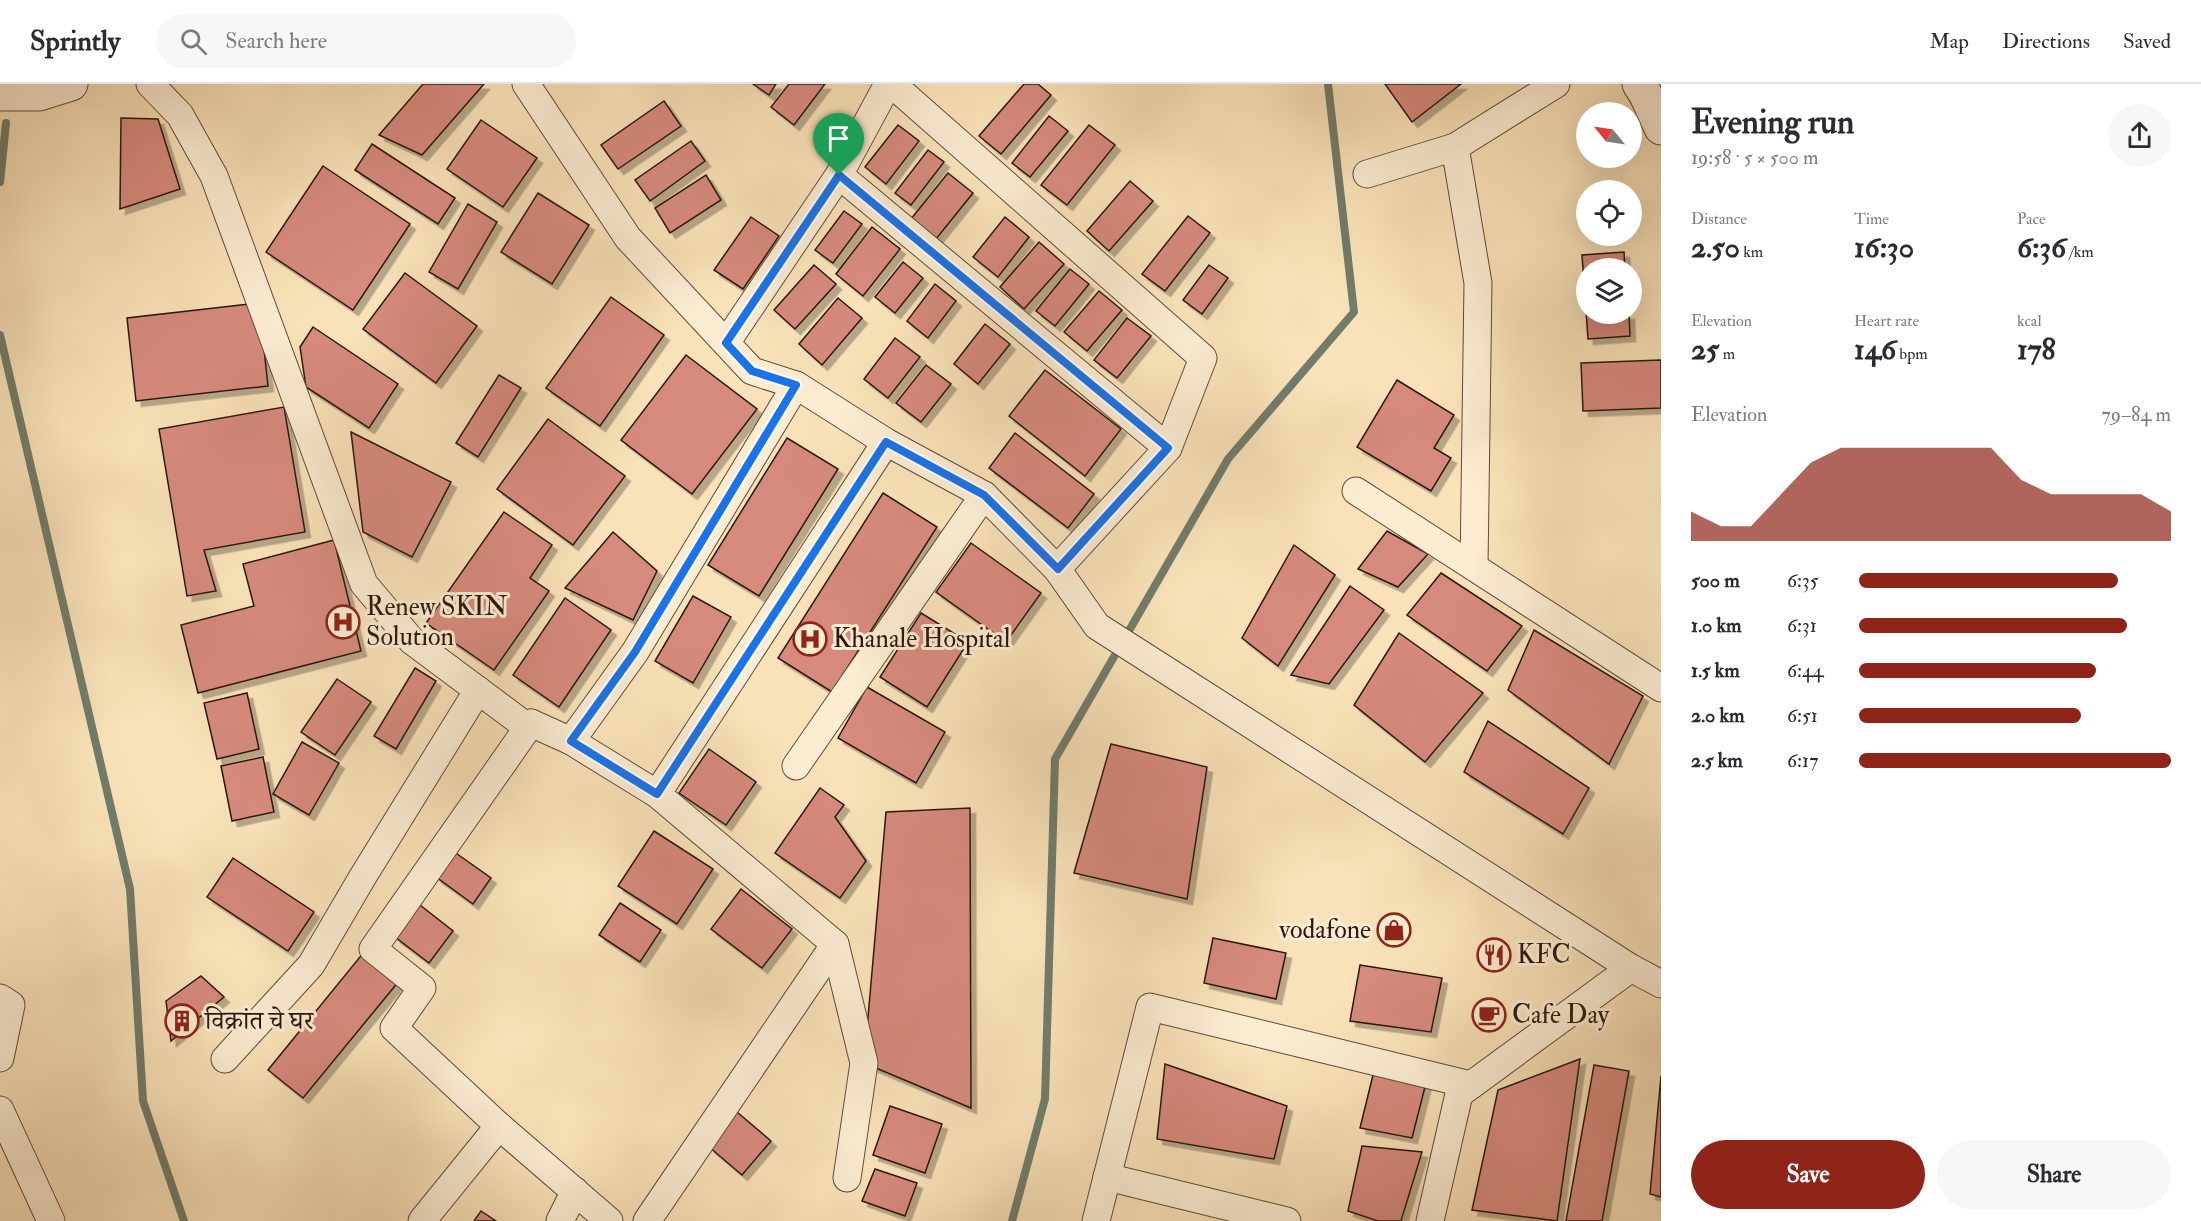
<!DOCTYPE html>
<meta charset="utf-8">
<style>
body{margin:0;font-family:"IM FELL Double Pica","Noto Serif Devanagari",serif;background:#f7f7f7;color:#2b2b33;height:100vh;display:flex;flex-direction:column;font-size:22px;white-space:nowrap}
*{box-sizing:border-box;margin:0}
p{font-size:20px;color:#7c7c81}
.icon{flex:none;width:33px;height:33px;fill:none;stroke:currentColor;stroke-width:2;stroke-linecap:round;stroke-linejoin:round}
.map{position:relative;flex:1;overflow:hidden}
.panel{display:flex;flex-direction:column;background:#fff;width:540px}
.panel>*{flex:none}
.needle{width:39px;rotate:300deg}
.buttons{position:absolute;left:1576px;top:18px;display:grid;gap:12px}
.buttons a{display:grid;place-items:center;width:66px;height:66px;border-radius:50%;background:#fff;box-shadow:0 6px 24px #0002;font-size:30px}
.pin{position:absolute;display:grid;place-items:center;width:51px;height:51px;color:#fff;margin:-62px -26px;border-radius:50% 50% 50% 0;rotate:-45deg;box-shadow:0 0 6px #0007}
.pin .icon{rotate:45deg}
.round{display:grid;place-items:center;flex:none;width:63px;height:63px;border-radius:32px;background:#f7f7f7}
.headline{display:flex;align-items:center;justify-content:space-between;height:102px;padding:0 30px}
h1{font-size:33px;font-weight:800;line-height:45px}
.figures{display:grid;grid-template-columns:repeat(3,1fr);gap:9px;height:102px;padding:6px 30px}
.figures div{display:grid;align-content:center}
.figures b{font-size:30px;font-weight:800}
.figures small{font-size:16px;font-weight:400}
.figures p{font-size:16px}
.chart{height:168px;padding:12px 30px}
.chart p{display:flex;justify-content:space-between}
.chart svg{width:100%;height:108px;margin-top:6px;fill:#8f2418;opacity:.7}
.primary-button{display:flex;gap:12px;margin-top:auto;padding:12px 30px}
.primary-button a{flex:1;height:69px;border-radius:36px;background:#8f2418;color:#fff;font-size:24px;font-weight:800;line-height:69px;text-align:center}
.primary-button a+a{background:#f7f7f7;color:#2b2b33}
ul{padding:0 30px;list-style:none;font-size:20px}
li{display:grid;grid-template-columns:96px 72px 1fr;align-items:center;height:45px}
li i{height:15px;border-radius:8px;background:#8f2418}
header{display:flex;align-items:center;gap:36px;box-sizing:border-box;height:84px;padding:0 30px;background:#fff;border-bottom:2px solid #e1e1e2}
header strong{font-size:28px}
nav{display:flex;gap:33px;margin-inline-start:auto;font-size:21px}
.search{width:420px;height:54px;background:#f7f7f7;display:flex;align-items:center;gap:15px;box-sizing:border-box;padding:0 21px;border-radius:33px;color:#7c7c81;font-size:22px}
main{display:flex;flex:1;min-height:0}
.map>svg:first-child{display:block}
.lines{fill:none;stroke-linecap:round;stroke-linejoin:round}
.stream{stroke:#717c6b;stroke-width:8}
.building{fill:#d68a7d;stroke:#2c180f;stroke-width:1.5;filter:url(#shadow)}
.minor-casing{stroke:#5f4a3a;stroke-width:29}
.tertiary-casing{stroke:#5f4a3a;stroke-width:35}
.minor{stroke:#fbecd2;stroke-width:27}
.tertiary{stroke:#fbecd2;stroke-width:33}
.route-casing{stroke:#fff;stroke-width:12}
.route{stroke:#1a73e8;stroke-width:8}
.labels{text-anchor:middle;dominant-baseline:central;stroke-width:6;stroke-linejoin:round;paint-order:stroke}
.poi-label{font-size:26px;fill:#2c180f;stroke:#fbecd2;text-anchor:start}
</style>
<header>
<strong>Sprintly</strong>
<div class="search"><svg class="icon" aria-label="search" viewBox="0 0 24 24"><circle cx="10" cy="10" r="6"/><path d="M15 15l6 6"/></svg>Search here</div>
<nav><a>Map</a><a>Directions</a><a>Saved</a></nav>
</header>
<main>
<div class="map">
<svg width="1661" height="1137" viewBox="0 0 1661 1137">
<defs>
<filter id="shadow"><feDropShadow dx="5.5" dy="5.5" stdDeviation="0" flood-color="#0004"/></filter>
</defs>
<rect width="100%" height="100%" fill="#f9e2b9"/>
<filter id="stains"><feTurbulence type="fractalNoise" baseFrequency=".00333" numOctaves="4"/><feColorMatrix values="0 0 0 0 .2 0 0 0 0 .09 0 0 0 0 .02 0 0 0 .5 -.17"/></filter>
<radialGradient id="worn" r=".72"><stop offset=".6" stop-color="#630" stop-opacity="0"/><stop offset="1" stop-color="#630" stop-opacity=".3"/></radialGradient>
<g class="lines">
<g class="stream">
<path d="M0 98 6 39"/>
<path d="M0 251 130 805 143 1017 184 1137"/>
<path d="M1012 1137 1045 1015 1055 675 1228 375 1354 228 1328 0"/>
</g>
</g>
<g class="building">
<path d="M423 0H484L422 71 379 51Z"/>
<path d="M753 0H776L769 11Z"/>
<path d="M789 0H825L794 41 771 23Z"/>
<path d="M1024 0H1038L1051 11 1001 70 979 52Z"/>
<path d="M1385 0H1461L1412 38Z"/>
<path d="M664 17 681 42 618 85 601 61Z"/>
<path d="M1049 32 1068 47 1030 93 1012 79Z"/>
<path d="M121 34 158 35 180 105 120 125Z"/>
<path d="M481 36 537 74 503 123 447 85Z"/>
<path d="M898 41 919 57 886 100 865 83Z"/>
<path d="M1089 41 1115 61 1067 121 1041 101Z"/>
<path d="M691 57 705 77 650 117 635 96Z"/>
<path d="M372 60 455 114 438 140 355 86Z"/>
<path d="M928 66 944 78 911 121 895 109Z"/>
<path d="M323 82 410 140 353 226 266 168Z"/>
<path d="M948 89 973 109 936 155 911 135Z"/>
<path d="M706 91 721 116 670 149 655 124Z"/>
<path d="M1130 97 1153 117 1109 167 1087 147Z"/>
<path d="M538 109 589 141 552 200 501 168Z"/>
<path d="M468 120 497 138 458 205 429 188Z"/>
<path d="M844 127 862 140 833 179 815 166Z"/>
<path d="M1188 132 1210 149 1165 207 1142 190Z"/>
<path d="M751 133 779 152 743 205 714 186Z"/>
<path d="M1005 133 1029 153 998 193 973 173Z"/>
<path d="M872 143 900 165 863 212 836 190Z"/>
<path d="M1039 158 1064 180 1024 225 1000 203Z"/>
<path d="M1624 168 1625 184H1587V230H1629L1630 252 1588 255 1582 171Z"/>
<path d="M903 178 923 194 895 229 875 213Z"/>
<path d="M814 181 836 200 795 245 774 226Z"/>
<path d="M1209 181 1228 194 1202 230 1183 216Z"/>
<path d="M1070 185 1089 200 1055 242 1036 227Z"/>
<path d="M405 189 477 242 436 299 363 245Z"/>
<path d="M935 200 956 217 928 254 907 237Z"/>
<path d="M1099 207 1122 226 1087 267 1064 248Z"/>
<path d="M611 213 664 251 600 342 546 304Z"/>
<path d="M838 214 862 234 822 281 799 260Z"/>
<path d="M259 219 268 302 136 317 127 234Z"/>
<path d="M1127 234 1151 252 1117 294 1094 276Z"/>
<path d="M985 240 1010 260 978 300 954 280Z"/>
<path d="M313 243 398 300 369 344 306 303 300 263Z"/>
<path d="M895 254 920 273 888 314 864 295Z"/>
<path d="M686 271 757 325 692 410 621 356Z"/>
<path d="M1661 276V324L1583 327 1581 279Z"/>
<path d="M926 281 951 300 921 338 896 319Z"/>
<path d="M1045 286 1121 345 1085 392 1009 332Z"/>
<path d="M499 291 521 304 478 373 456 359Z"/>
<path d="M1397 296 1454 331 1434 364 1451 374 1431 407 1357 363Z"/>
<path d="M284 323 305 448 204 466 216 507 187 512 159 345Z"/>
<path d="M548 335 625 392 573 461 497 405Z"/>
<path d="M351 348 451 398 412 473 363 448Z"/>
<path d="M1015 349 1094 410 1068 444 989 384Z"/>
<path d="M787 354 838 385 759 512 708 481Z"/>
<path d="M883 409 937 443 832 608 778 574Z"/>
<path d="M504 428 552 461 530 494 549 507 494 586 426 539Z"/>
<path d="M1387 447 1428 470 1398 503 1358 485Z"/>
<path d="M613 448 657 487 633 536 565 504Z"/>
<path d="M334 456 361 567 198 609 181 541 254 522 243 480Z"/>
<path d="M971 459 1041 509 1006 558 936 508Z"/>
<path d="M1294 461 1335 491 1278 582 1242 554Z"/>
<path d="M1441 489 1522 542 1487 587 1407 531Z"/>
<path d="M1350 502 1384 526 1329 600 1291 591Z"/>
<path d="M693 512 731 533 693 599 655 577Z"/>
<path d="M565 514 611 546 559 623 513 591Z"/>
<path d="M921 529 968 558 927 623 880 593Z"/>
<path d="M1534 546 1643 612 1609 680 1508 606Z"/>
<path d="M1399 549 1483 609 1425 678 1354 621Z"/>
<path d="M415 584 436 597 396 665 374 652Z"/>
<path d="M337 595 371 618 335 671 301 648Z"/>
<path d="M867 603 945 648 916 699 838 654Z"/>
<path d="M247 609 259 665 217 675 204 619Z"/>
<path d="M1488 637 1589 704 1563 750 1464 688Z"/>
<path d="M302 658 339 679 309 731 273 710Z"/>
<path d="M1111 660 1207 683 1187 815 1074 789Z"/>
<path d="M709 665 756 698 726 741 679 709Z"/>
<path d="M263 673 274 728 232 737 221 682Z"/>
<path d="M820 704 844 721 835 733 866 777 840 814 775 769Z"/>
<path d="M970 724 971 1024 864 979 886 728Z"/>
<path d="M654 747 713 785 677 840 618 802Z"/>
<path d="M453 767 491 794 473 820 436 793Z"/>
<path d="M233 774 314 828 288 867 207 813Z"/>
<path d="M741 805 792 845 762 884 711 845Z"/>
<path d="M620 819 661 846 640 878 599 851Z"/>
<path d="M420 821 453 847 429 879 395 853Z"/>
<path d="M1213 854 1286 869 1276 915 1204 899Z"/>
<path d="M364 868 399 897 303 1014 268 986Z"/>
<path d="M1360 881 1442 894 1431 948 1350 937Z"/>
<path d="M201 892 224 913 171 957 166 917Z"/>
<path d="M1580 975 1557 1137 1472 1126 1498 1006Z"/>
<path d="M1165 980 1287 1022 1274 1075 1157 1055Z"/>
<path d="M1594 981 1629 987 1602 1137H1566Z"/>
<path d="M1374 987 1426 999 1412 1054 1360 1044Z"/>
<path d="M1661 992V1113L1650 1110Z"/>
<path d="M890 1022 942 1040 925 1089 873 1071Z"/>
<path d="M737 1028 771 1057 742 1091 709 1063Z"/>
<path d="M1362 1062 1422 1068 1401 1137H1378L1348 1127Z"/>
<path d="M875 1085 917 1099 905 1132 862 1117Z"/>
<path d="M481 1127 496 1137H474Z"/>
</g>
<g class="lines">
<defs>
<g id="minor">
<path d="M150 0 180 31 214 92 364 500 412 557 526 642 531 639 571 657 657 710 835 860 864 979 847 1094"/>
<path d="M526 0 628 154 752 287 796 301 886 358 984 411 1057 485 1097 542 1631 884 1661 900"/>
<path d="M892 0 1203 274 1168 364 1057 485"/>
<path d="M1455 63 1478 199 1474 483"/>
<path d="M1367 90 1455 63 1556 0"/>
<path d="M839 91 1168 364"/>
<path d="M726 259 839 91 888 0"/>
<path d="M1356 407 1661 604"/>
<path d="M531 639 373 865 422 904 394 944 499 1042 609 1137"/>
<path d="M571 657 635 568 796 301"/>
<path d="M796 682 984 411"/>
<path d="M657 710 886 358"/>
<path d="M0 914 11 921 0 974"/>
<path d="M225 975 311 881 362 794 478 606"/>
<path d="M0 1026 51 1137"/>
<path d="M1107 1093 1287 1137"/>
<path d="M422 1137 499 1042"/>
<path d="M560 1137 575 1107"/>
<path d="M647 1137 835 860"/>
<path d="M1096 1137 1150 923 1471 1001"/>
<path d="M1430 1137 1459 1010 1631 884"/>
</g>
<g id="tertiary">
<path d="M1639 0 1646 11 1661 44"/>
<path d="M0 10H39L71 0"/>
</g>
</defs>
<use href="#minor" class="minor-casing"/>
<use href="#tertiary" class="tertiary-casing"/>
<use href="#minor" class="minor"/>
<use href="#tertiary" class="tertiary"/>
</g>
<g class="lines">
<defs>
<path id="route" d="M839 91 1168 364 1058 485 984 411 886 358 657 710 571 657 635 568 796 301 752 287 726 259Z"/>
</defs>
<use href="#route" class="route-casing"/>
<use href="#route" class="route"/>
</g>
<defs>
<symbol id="hospital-ring" viewBox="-11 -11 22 22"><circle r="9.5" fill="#fbecd2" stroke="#8f2418" stroke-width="1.5"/><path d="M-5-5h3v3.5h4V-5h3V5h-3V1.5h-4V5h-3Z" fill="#8f2418"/></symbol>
<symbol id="shop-ring" viewBox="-11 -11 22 22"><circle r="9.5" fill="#fbecd2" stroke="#8f2418" stroke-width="1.5"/><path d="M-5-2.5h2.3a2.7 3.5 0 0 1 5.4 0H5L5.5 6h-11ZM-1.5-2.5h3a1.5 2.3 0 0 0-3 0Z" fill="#8f2418"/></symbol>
<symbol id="restaurant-ring" viewBox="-11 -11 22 22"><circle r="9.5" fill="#fbecd2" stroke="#8f2418" stroke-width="1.5"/><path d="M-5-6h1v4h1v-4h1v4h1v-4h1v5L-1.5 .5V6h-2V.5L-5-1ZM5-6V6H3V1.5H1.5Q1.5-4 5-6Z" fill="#8f2418"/></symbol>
<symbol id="cafe-ring" viewBox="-11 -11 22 22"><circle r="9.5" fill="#fbecd2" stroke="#8f2418" stroke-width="1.5"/><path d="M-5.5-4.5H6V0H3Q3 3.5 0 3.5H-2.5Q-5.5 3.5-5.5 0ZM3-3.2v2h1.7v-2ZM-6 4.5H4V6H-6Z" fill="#8f2418"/></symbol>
<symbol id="building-ring" viewBox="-11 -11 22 22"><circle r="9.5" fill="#fbecd2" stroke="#8f2418" stroke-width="1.5"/><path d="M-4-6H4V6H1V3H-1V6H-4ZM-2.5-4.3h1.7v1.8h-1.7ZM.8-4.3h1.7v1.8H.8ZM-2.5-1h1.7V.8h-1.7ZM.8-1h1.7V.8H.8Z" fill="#8f2418"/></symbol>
</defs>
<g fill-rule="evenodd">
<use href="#hospital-ring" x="324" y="519" width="38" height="38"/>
<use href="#hospital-ring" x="791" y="536" width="38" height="38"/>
<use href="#shop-ring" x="1375" y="827" width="38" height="38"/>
<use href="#restaurant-ring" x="1475" y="852" width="38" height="38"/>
<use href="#cafe-ring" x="1470" y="912" width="38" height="38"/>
<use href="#building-ring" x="163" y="918" width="38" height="38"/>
</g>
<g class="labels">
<g class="poi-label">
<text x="366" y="523">Renew SKIN<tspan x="366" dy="30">Solution</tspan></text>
<text x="833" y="555">Khanale Hospital</text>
<text x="1371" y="846" text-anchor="end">vodafone</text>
<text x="1517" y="871">KFC</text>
<text x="1512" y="931">Cafe Day</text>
<text x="205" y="937">विक्रांत चे घर</text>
</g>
</g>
<rect width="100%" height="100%" filter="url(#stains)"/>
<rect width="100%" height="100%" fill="url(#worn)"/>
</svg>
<div class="buttons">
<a><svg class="needle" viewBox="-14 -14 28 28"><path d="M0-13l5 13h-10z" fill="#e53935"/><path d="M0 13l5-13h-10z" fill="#7c7c81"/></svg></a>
<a><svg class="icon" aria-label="locate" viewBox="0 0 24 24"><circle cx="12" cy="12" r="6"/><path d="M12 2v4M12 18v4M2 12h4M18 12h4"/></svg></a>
<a><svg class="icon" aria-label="layers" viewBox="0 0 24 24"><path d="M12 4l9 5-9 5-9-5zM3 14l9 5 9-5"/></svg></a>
</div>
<div class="pin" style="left:839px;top:91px;background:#1e9e55"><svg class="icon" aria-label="arrive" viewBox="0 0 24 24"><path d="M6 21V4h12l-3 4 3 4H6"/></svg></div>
</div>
<section class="panel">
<div class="headline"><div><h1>Evening run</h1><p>19:58 · 5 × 500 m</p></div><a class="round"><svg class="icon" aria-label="share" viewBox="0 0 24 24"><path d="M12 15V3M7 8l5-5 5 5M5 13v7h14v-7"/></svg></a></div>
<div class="figures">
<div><p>Distance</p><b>2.50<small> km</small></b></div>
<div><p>Time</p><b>16:30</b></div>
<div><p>Pace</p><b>6:36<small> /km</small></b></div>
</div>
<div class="figures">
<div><p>Elevation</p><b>25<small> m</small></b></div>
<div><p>Heart rate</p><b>146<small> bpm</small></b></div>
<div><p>kcal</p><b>178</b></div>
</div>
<div class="chart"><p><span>Elevation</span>79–84 m</p>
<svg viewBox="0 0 160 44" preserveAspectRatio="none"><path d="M0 44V32L10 38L20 38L30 25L40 12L50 6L60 6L70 6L80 6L90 6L100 6L110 19L120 25L130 25L140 25L150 25L160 32V44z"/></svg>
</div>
<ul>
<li><b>500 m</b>6:35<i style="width:83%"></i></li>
<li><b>1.0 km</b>6:31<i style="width:86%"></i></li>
<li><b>1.5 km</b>6:44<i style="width:76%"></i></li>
<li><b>2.0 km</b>6:51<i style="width:71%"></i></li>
<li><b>2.5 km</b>6:17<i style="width:100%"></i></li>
</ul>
<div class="primary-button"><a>Save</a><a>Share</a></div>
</section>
</main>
